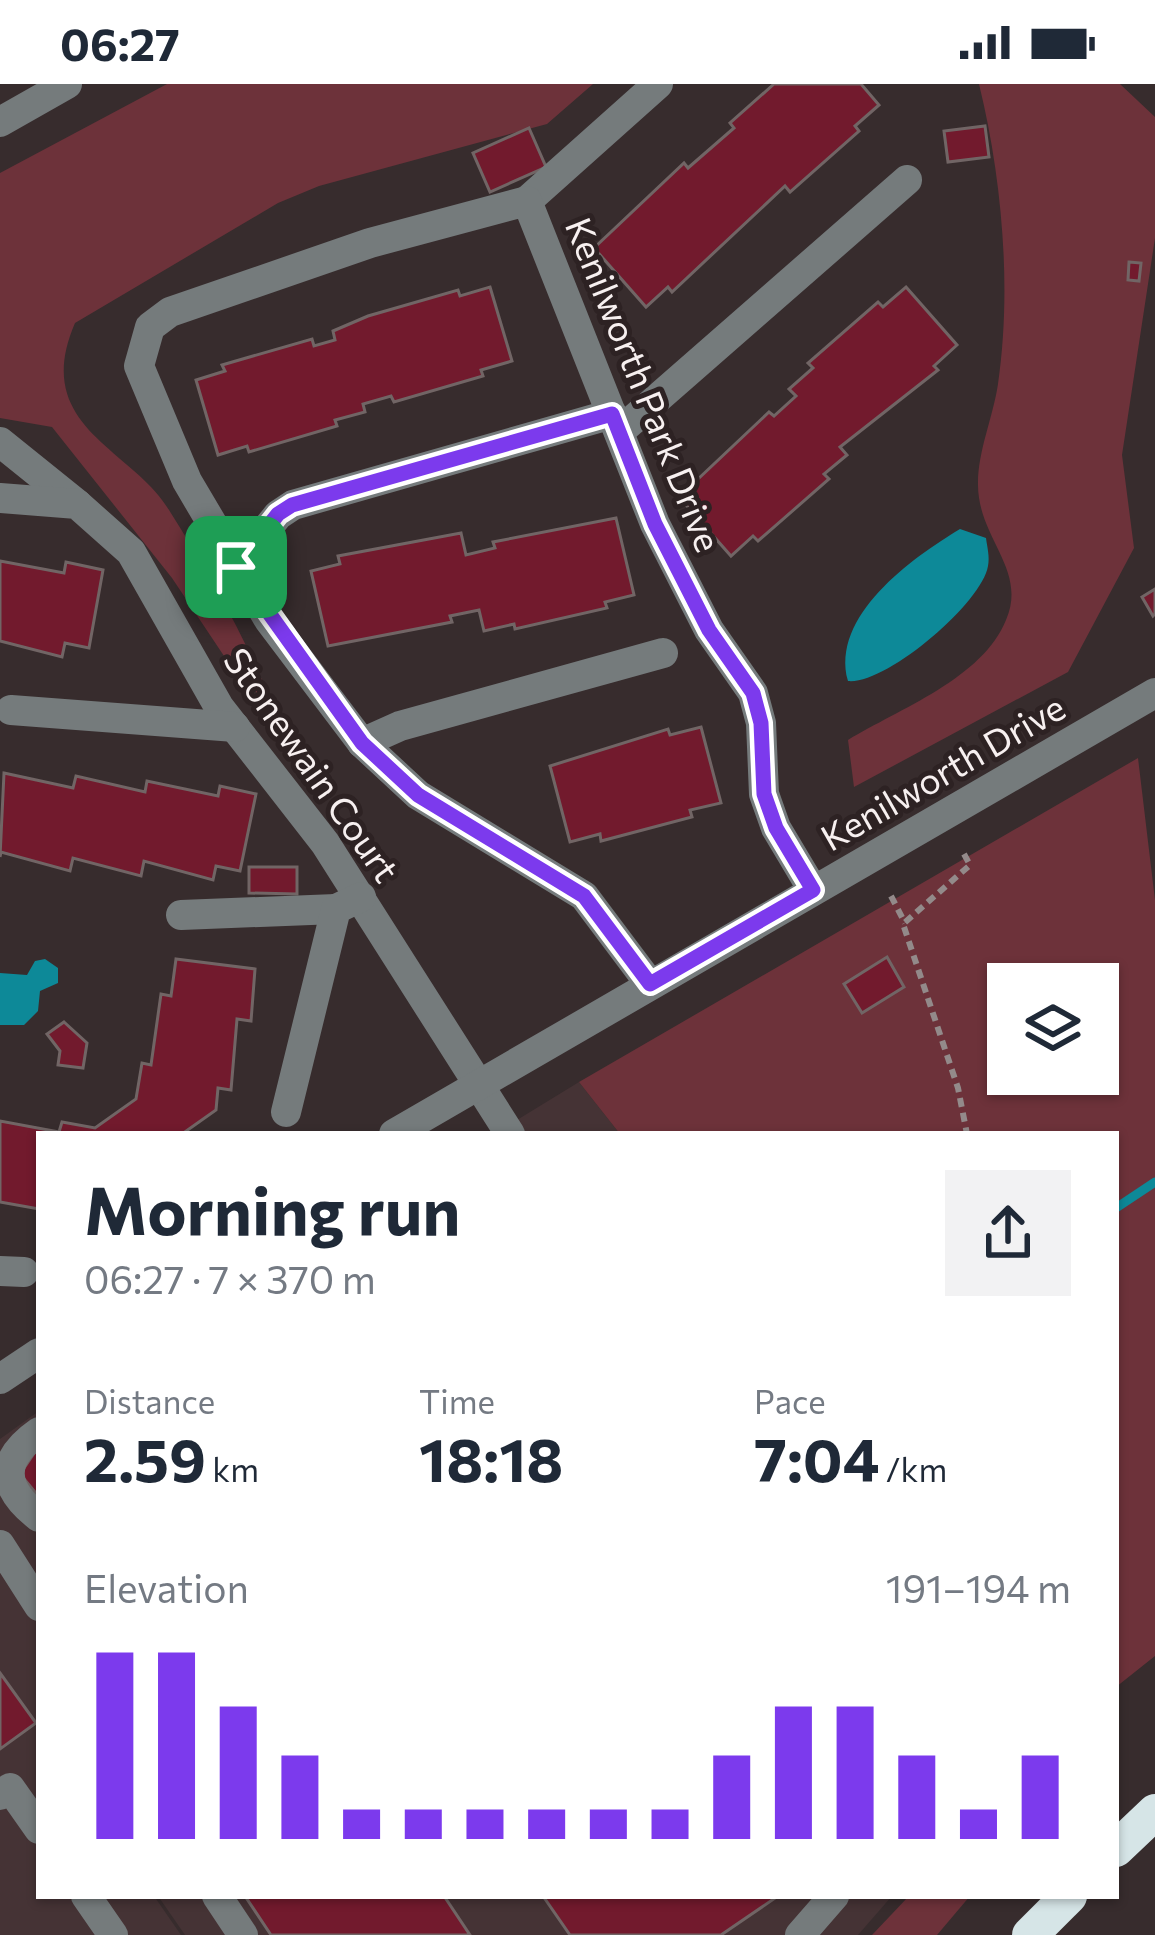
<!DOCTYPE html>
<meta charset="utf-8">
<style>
body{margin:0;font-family:Commissioner,sans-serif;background:#f2f2f3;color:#1f2937;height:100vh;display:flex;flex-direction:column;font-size:45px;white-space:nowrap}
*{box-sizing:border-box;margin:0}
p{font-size:39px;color:#747a83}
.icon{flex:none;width:66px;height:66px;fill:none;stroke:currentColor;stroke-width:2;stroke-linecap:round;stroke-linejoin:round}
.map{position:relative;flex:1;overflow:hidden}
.side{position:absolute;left:36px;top:1047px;width:1083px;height:768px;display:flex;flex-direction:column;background:#fff;border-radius:0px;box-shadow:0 3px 9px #0004}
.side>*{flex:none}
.controls{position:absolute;left:987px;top:879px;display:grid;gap:24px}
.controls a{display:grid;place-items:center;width:132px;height:132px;border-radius:0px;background:#fff;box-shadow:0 3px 9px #0004;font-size:60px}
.pin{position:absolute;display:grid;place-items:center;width:102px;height:102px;color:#fff;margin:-51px;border-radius:24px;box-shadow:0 6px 18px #0006}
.round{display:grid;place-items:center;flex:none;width:126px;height:126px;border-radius:0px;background:#f2f2f3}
.headline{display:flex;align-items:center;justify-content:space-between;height:204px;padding:0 48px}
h1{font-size:66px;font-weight:700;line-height:90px}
.stats{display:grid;grid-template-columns:repeat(3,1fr);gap:18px;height:204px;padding:12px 48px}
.stats div{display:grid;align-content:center}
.stats b{font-size:60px;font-weight:700}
.stats small{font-size:33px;font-weight:400}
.stats p{font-size:33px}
.chart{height:336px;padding:24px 48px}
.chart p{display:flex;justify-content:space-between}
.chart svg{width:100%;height:216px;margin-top:12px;stroke:#7c3aed;stroke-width:6}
.status{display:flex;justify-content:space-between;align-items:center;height:84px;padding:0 60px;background:#fff;direction:ltr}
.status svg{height:33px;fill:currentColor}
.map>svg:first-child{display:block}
.built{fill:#453335}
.green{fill:#6d323a;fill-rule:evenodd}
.water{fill:#0d8998}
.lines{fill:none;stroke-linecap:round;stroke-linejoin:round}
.stream{stroke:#0d8998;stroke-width:9}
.building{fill:#721a2d;stroke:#716565;stroke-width:3}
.path{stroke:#938a8a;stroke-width:6;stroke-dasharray:9 6;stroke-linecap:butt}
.minor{stroke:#757b7c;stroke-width:30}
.highway{stroke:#d6e5e7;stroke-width:36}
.route-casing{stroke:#fff;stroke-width:24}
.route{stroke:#7c3aed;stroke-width:15}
.labels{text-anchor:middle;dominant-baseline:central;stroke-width:10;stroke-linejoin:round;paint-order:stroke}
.street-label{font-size:36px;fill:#f7f0f0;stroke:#2d2223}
</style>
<div class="status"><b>06:27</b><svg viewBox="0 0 49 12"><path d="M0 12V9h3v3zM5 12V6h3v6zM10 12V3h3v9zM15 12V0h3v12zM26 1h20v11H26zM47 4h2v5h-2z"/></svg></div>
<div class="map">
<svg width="1155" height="1851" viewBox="0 0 1155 1851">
<rect width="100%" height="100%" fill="#372c2d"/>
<g class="built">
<path d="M579 998 620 1050H494Z"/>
<path d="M39 1327V1812H154L181 1851H0V1355Z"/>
<path d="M158 1812H892L858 1851H185Z"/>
</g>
<g class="green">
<path d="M167 0H593L547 40 319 102 278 119 75 239C30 343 132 364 169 426 209 490 249 558 275 629L224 572 172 494 52 343 0 334V89Z"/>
<path d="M979 0H1120L1155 33V154L1122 371 1134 464 1068 588 854 703 848 656C899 625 983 594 1006 536 1028 485 977 454 978 399 978 367 993 333 998 300 1012 204 1002 94 979 0Z"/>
<path d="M1138 674 1155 816V1572L1116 1603V1050H620L579 998ZM1008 900H1098V990H1008Z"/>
<path d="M909 1812H970L937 1851H872Z"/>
</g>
<g class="water">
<path d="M960 445 986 454C987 462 990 473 988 482 982 519 886 601 848 597 830 532 912 474 960 445Z"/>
<path d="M45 875 58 884V899L40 907 38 927 24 941H0V889L27 891 35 877Z"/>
</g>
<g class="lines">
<path class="stream" d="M1116 1124 1155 1098"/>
</g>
<g class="building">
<path d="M774 0H861L879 21 855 42 859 47 790 108 785 102 672 208 668 203 646 223 594 164 684 79 688 84 734 44 730 39Z"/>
<path d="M985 42 989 73 948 78 944 47Z"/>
<path d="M529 44 546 83 490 108 473 69Z"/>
<path d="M1129 178 1141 179 1139 197 1128 196Z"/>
<path d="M490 203 512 277 481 286 483 292 394 318 391 312 363 320 365 328 335 336 337 342 249 368 247 362 218 371 196 296 225 287 222 281 312 255 314 262 335 256 333 247 368 232 458 206 460 212Z"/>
<path d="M906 203 957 261 934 282 938 286 840 363 847 371 824 390 829 395 758 457 753 452 731 472 679 413 769 328 774 332 796 312 789 305 813 284 808 279 878 218 883 223Z"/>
<path d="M616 434 634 511 605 518 607 524 515 545 514 540 484 547 479 526 450 532 452 538 328 562 311 487 340 480 338 472 461 449 466 471 495 464 493 458Z"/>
<path d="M0 477 64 489 66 478 103 486 89 564 65 559 62 573 0 557Z"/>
<path d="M1155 505V530L1153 532 1142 513Z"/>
<path d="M701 643 721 719 690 726 692 733 601 757 600 750 570 758 550 682 668 645 670 651Z"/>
<path d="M4 689 73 704 76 692 145 708 147 697 218 712 220 702 256 710 240 787 216 782 213 796 144 777 141 792 73 774 70 787 1 768 0 773Z"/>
<path d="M249 783H297V810L249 809Z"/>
<path d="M887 873 904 903 862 929 844 900Z"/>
<path d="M176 875 255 885 251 937 237 935 231 1006 218 1004 216 1026 182 1050H39V1125L0 1118V1037L59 1048 62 1038 95 1044 136 1015 142 979 151 981 161 910 171 912Z"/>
<path d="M64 938 87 959 83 984 58 981 60 967 47 950Z"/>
<path d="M39 1362V1413L20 1390Z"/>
<path d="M0 1589 36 1639 0 1665Z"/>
<path d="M245 1812H444L470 1851H271Z"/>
<path d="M543 1812H778L721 1851H570Z"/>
</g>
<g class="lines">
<g class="path">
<path d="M964 770 970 781 903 840 958 1004 967 1050"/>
<path d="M891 812 905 839"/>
</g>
<g class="minor">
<path d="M0 38 67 0"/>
<path d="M527 117 658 0"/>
<path d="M619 348 907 96"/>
<path d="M0 358 77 420"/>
<path d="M0 414 77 420 131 468 219 623 325 759 510 1050"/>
<path d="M236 483 278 431 293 421 612 330"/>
<path d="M11 626 235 643"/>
<path d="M362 659 400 642 663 569"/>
<path d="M181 831 336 825"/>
<path d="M650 900 584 812 418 711 362 659 269 536 187 397 139 282 150 243 170 228 370 159 527 117 655 440 709 546 753 609 761 639 764 710 776 744 813 806"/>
<path d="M286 1028 336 825 361 813"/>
<path d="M394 1050 1155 609"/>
<path d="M0 1187 24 1188"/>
<path d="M0 1295 39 1269"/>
<path d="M39 1348C0 1375 0 1403 39 1433"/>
<path d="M0 1461 39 1522"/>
<path d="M0 1711 10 1704 39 1745"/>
<path d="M86 1812 113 1851"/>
<path d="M217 1812 243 1851"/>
<path d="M800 1851 834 1812"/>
</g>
<g class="highway">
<path d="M1116 1765 1155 1728"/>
<path d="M1030 1851 1069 1812"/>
</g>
</g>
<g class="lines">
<defs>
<path id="route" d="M612 330 655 440 709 546 753 609 761 639 764 710 776 744 813 806 650 900 584 812 418 711 362 659 236 483 278 430 292 421Z"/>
</defs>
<use href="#route" class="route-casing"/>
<use href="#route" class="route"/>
</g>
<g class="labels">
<g class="street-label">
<text transform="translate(645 300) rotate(68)">Kenilworth Park Drive</text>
<text transform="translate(313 680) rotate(55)">Stonewain Court</text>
<text transform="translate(942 687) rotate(-30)">Kenilworth Drive</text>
</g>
</g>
</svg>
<div class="controls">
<a><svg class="icon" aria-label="layers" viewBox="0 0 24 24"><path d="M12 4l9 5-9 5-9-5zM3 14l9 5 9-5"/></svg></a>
</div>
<div class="pin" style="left:236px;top:483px;background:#1e9e55"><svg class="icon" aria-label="arrive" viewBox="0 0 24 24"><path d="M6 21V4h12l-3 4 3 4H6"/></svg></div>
<section class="side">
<div class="headline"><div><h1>Morning run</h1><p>06:27 · 7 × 370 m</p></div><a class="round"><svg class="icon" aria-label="share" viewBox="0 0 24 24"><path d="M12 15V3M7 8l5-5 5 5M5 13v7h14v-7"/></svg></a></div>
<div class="stats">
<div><p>Distance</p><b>2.59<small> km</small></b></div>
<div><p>Time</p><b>18:18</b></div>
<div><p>Pace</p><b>7:04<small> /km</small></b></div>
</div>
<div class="chart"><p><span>Elevation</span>191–194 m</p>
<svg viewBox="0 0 160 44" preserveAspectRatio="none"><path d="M5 44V6M15 44V6M25 44V17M35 44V27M45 44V38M55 44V38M65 44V38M75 44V38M85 44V38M95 44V38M105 44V27M115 44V17M125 44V17M135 44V27M145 44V38M155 44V27"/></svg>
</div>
</section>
</div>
